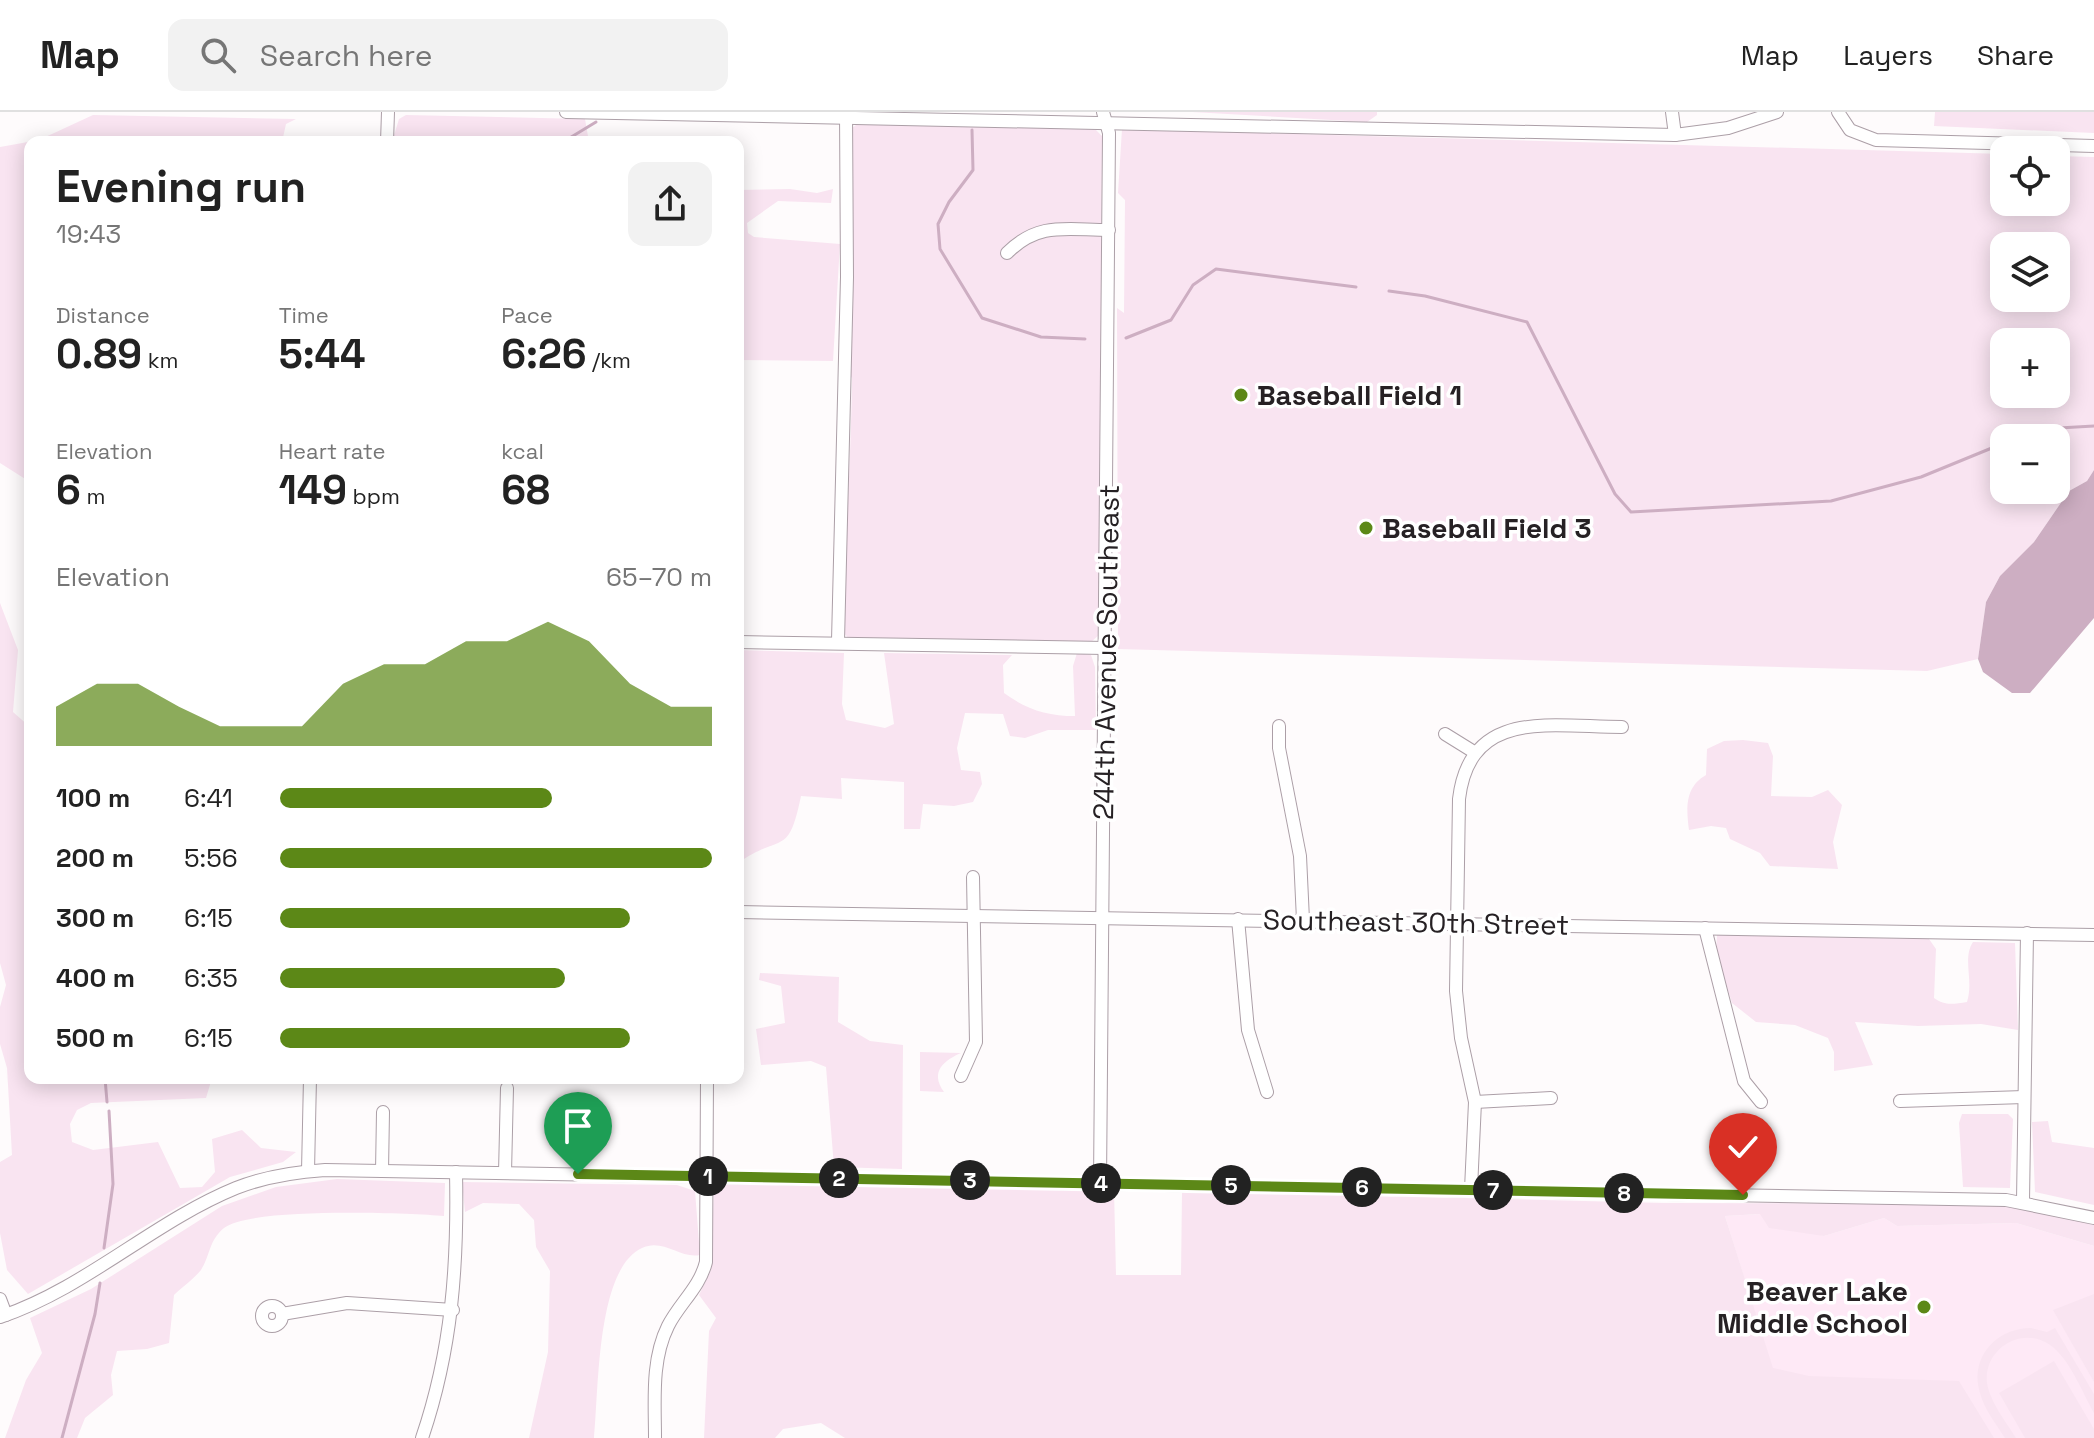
<!DOCTYPE html>
<meta charset="utf-8">
<style>
body{margin:0;font-family:"Space Grotesk",sans-serif;background:#f2f2f2;color:#222;height:100vh;display:flex;flex-direction:column;font-size:30px;white-space:nowrap}
*{box-sizing:border-box;margin:0}
p{font-size:26px;color:#767676}
.icon{flex:none;width:44px;height:44px;fill:none;stroke:currentColor;stroke-width:2;stroke-linecap:round;stroke-linejoin:round}
.map{position:relative;flex:1;overflow:hidden}
.side{position:absolute;left:24px;top:24px;width:720px;height:948px;display:flex;flex-direction:column;background:#fff;border-radius:16px;box-shadow:0 4px 20px #0003}
.side>*{flex:none}
.fabs{position:absolute;left:1990px;top:24px;display:grid;gap:16px}
.fabs a{display:grid;place-items:center;width:80px;height:80px;border-radius:16px;background:#fff;box-shadow:0 4px 20px #0003;font-size:40px}
.pin{position:absolute;display:grid;place-items:center;width:68px;height:68px;color:#fff;margin:-82px -34px;border-radius:50% 50% 50% 0;rotate:-45deg;box-shadow:0 0 8px #0007}
.pin .icon{rotate:45deg}
.km{position:absolute;width:40px;height:40px;margin:-20px;border-radius:50%;background:#222;color:#fff;font-size:22px;line-height:40px;text-align:center}
.round{display:grid;place-items:center;flex:none;width:84px;height:84px;border-radius:16px;background:#f2f2f2}
.summary{display:flex;align-items:center;justify-content:space-between;height:136px;padding:0 32px}
h1{font-size:44px;font-weight:800;line-height:60px}
.figures{display:grid;grid-template-columns:repeat(3,1fr);gap:12px;height:136px;padding:8px 32px}
.figures div{display:grid;align-content:center}
.figures b{font-size:40px;font-weight:800}
.figures small{font-size:22px;font-weight:400}
.figures p{font-size:22px}
.chart{height:224px;padding:16px 32px}
.chart p{display:flex;justify-content:space-between}
.chart svg{width:100%;height:144px;margin-top:8px;fill:#5c8817;opacity:.7}
ul{padding:0 32px;list-style:none;font-size:26px}
li{display:grid;grid-template-columns:128px 96px 1fr;align-items:center;height:60px}
li i{height:20px;border-radius:10px;background:#5c8817}
header{display:flex;align-items:center;gap:48px;box-sizing:border-box;height:112px;padding:0 40px;background:#fff;border-bottom:2px solid #e0e0e0}
header strong{font-size:38px}
nav{display:flex;gap:44px;margin-inline-start:auto;font-size:28px}
.search{width:560px;height:72px;background:#f2f2f2;display:flex;align-items:center;gap:20px;box-sizing:border-box;padding:0 28px;border-radius:16px;color:#767676;font-size:30px}
.map>svg:first-child{display:block}
.built{fill:#fee9f6}
.green{fill:#f9e4f1;fill-rule:evenodd}
.water{fill:#cdaec2}
.lines{fill:none;stroke-linecap:round;stroke-linejoin:round}
.stream{stroke:#cdaec2;stroke-width:3}
.minor-casing{stroke:#ac9fa7;stroke-width:14}
.minor{stroke:#fff;stroke-width:12}
.route-casing{stroke:#fff;stroke-width:16}
.route{stroke:#5c8817;stroke-width:10}
.poi-dot{fill:#5c8817;stroke:#fff;stroke-width:3}
.labels{text-anchor:middle;dominant-baseline:central;stroke-width:7;stroke-linejoin:round;paint-order:stroke}
.poi-label{font-size:28px;font-weight:bold;fill:#262124;stroke:#fff;text-anchor:start}
.street-label{font-size:28px;fill:#262124;stroke:#fff}
</style>
<header>
<strong>Map</strong>
<div class="search"><svg class="icon" aria-label="search" viewBox="0 0 24 24"><circle cx="10" cy="10" r="6"/><path d="M15 15l6 6"/></svg>Search here</div>
<nav><a>Map</a><a>Layers</a><a>Share</a></nav>
</header>
<div class="map">
<svg width="2094" height="1326" viewBox="0 0 2094 1326">
<rect width="100%" height="100%" fill="#fefbfc"/>
<path class="built" d="M1761 1102 1824 1124 1884 1106 1897 1114 2016 1111 2094 1134V1326H1794L1725 1104Z"/>
<g class="green">
<path d="M1192 0H1377V3L1367 10Z"/>
<path d="M1935 0H2094V21L1934 14Z"/>
<path d="M93 3 296 7 286 12 282 30H30V370L0 351V35L39 28Z"/>
<path d="M406 3 585 7 589 30H392L399 7Z"/>
<path d="M860 10 1093 15 1102 24 1099 523 1091 530 850 528 843 520C845 435 851 350 852 266L848 260 852 16Z"/>
<path d="M1122 17 2004 42V90H2056V44L2094 45V358L2087 369 2069 379 2034 430 2000 464 1986 490 1978 547 1927 559 1118 537 1117 196 1124 201 1125 88 1118 81ZM2004 134H2056V186H2004ZM2004 230H2056V282H2004ZM2004 326H2056V378H2004Z"/>
<path d="M790 77 817 81 833 77 831 91 778 89 747 111 748 121 754 125 840 132 833 249 738 248V78Z"/>
<path d="M0 491 18 538 13 600 30 615V966H212L206 986 91 991 77 998 70 1012 72 1030 93 1038 158 1030 180 1076 202 1075 215 1060 212 1027 242 1018 261 1036 296 1040 283 1050 230 1065 28 1182 7 1158 0 1121V1050L12 1043 7 956 0 932V895L6 873 0 851Z"/>
<path d="M738 538 844 541 842 592 846 608 885 616 894 612 884 541 1012 543 1003 553 1004 581C1026 597 1047 604 1075 604L1073 554 1077 541 1091 543 1095 555 1096 618H1048L1025 626 1010 624 1003 602 965 601 957 636 961 658 980 660 982 672 973 690 954 694 923 692 920 717H904V670L841 666 842 687 801 684C788 747 782 720 738 751Z"/>
<path d="M1743 628 1768 631 1773 644 1771 684 1812 685 1828 678 1842 693 1833 730 1838 757 1770 754 1760 741 1730 727 1726 716 1711 714 1689 718C1686 696 1685 675 1706 663L1707 637 1724 629Z"/>
<path d="M1717 823 1929 827 1936 837 1934 886C1945 894 1953 892 1967 890 1974 868 1962 847 1973 830L2015 831 2018 918 1981 912 1918 914 1855 910 1873 953 1834 959V940L1828 926 1795 913 1756 910 1732 891 1716 840Z"/>
<path d="M760 861 839 865 838 910 870 929 903 933 902 1057 834 1055 826 955 811 949 761 953 756 917 785 911 781 874 759 868Z"/>
<path d="M920 940 961 941C945 948 929 959 944 980L920 979Z"/>
<path d="M1962 1002H2008L2013 1007 2010 1076 1963 1075 1959 1011Z"/>
<path d="M2048 1009 2052 1030 2094 1036V1093L2035 1080 2032 1010Z"/>
<path d="M337 1067 445 1071 444 1104C405 1101 251 1095 224 1116 209 1128 210 1144 201 1158 194 1167 182 1175 174 1183L169 1231 147 1237 117 1239 111 1263 113 1283 85 1306 77 1326H5L26 1268 42 1241 30 1206 91 1177 222 1094 276 1075Z"/>
<path d="M462 1070 677 1073 695 1079 700 1143C680 1147 663 1126 642 1136 596 1157 599 1279 594 1326H529L548 1240 550 1159 536 1135 534 1108 519 1092 483 1091 465 1100Z"/>
<path d="M714 1072 1114 1078 1116 1163H1181L1182 1079 1664 1091 1989 1092 2038 1099 2094 1113V1134L2016 1111 1897 1114 1884 1106 1824 1124 1769 1116 1760 1102 1725 1104 1773 1256 1809 1264 1959 1269 1994 1326H845L821 1311 783 1317 775 1326H704L709 1219 716 1206 699 1183 711 1158Z"/>
<path d="M2094 1182V1270L2053 1198Z"/>
<path d="M2031 1216 2047 1220 2055 1216 2094 1282V1301C2082 1280 2070 1247 2050 1233 2022 1213 1983 1237 1987 1271 1990 1290 2006 1310 2016 1326H2005C1996 1312 1984 1297 1980 1281 1969 1246 1996 1216 2031 1216Z"/>
<path d="M2054 1249 2094 1317V1326H2025L1999 1281Z"/>
</g>
<path class="water" d="M2094 358V506L2030 581H2012L1983 560 1978 547 1986 490 2000 464 2034 430 2069 379 2087 369Z"/>
<g class="lines">
<g class="stream">
<path d="M972 18 973 58 949 90 938 112 940 137 982 206 1041 225 1085 227"/>
<path d="M563 30 596 10"/>
<path d="M1389 179 1425 184 1527 210 1615 382 1631 400 1831 389 1921 365 2004 331"/>
<path d="M1126 226 1171 208 1193 173 1216 157 1356 175"/>
<path d="M2018 326 2041 317 2094 314"/>
<path d="M105 966 107 990"/>
<path d="M104 1136 113 1072 109 999"/>
<path d="M62 1326 95 1202 100 1171"/>
</g>
<defs>
<g id="minor">
<path d="M566 0 1675 23 1728 16 1777 0"/>
<path d="M1672 0 1675 23"/>
<path d="M1838 0 1850 18 1876 28 2094 34"/>
<path d="M387 30 388 0"/>
<path d="M1007 141C1039 109 1067 118 1109 118"/>
<path d="M838 529 847 165 846 0"/>
<path d="M738 530 1105 536"/>
<path d="M1279 614V636L1300 744 1303 808"/>
<path d="M1445 622 1474 640"/>
<path d="M738 800 2094 823"/>
<path d="M1238 807 1248 918 1267 980"/>
<path d="M1705 816 1744 969 1761 990"/>
<path d="M961 964 976 930 973 765"/>
<path d="M1900 989 2024 985"/>
<path d="M1475 990 1551 986"/>
<path d="M308 1059 310 966"/>
<path d="M382 1059 383 1000"/>
<path d="M505 1061 507 976"/>
<path d="M1100 1071 1109 21 1103 0"/>
<path d="M1471 1077 1475 990 1461 926 1456 879 1459 687C1470 595 1552 615 1622 615"/>
<path d="M2023 1089 2027 821"/>
<path d="M0 1187 6 1203"/>
<circle cx="272" cy="1204" r="10"/>
<path d="M282 1202 347 1191 453 1198"/>
<path d="M0 1205C86 1176 153 1110 236 1076 264 1065 295 1060 325 1058L2006 1088 2094 1106"/>
<path d="M422 1326C452 1238 458 1153 456 1060"/>
<path d="M655 1326C655 1289 651 1248 668 1214 679 1192 700 1175 706 1150L707 966"/>
</g>
</defs>
<use href="#minor" class="minor-casing"/>
<use href="#minor" class="minor"/>
</g>
<g class="lines">
<defs>
<path id="route" d="M578 1062 1743 1083"/>
</defs>
<use href="#route" class="route-casing"/>
<use href="#route" class="route"/>
</g>
<g class="poi-dot">
<circle cx="1241" cy="283" r="8"/>
<circle cx="1366" cy="416" r="8"/>
<circle cx="1924" cy="1195" r="8"/>
</g>
<g class="labels">
<g class="poi-label">
<text x="1257" y="283">Baseball Field 1</text>
<text x="1382" y="416">Baseball Field 3</text>
<text x="1908" y="1179" text-anchor="end">Beaver Lake<tspan x="1908" dy="32">Middle School</tspan></text>
</g>
<g class="street-label">
<text transform="translate(1106 540) rotate(-89)">244th Avenue Southeast</text>
<text transform="translate(1416 810) rotate(1)">Southeast 30th Street</text>
</g>
</g>
</svg>
<div class="fabs">
<a><svg class="icon" aria-label="locate" viewBox="0 0 24 24"><circle cx="12" cy="12" r="6"/><path d="M12 2v4M12 18v4M2 12h4M18 12h4"/></svg></a>
<a><svg class="icon" aria-label="layers" viewBox="0 0 24 24"><path d="M12 4l9 5-9 5-9-5zM3 14l9 5 9-5"/></svg></a>
<a>+</a>
<a>−</a>
</div>
<div class="pin" style="left:578px;top:1062px;background:#1e9e55"><svg class="icon" aria-label="arrive" viewBox="0 0 24 24"><path d="M6 21V4h12l-3 4 3 4H6"/></svg></div>
<div class="pin" style="left:1743px;top:1083px;background:#d93025"><svg class="icon" aria-label="check" viewBox="0 0 24 24"><path d="M5 12l5 5 9-10"/></svg></div>
<b class="km" style="left:708px;top:1064px">1</b>
<b class="km" style="left:839px;top:1066px">2</b>
<b class="km" style="left:970px;top:1068px">3</b>
<b class="km" style="left:1101px;top:1071px">4</b>
<b class="km" style="left:1231px;top:1073px">5</b>
<b class="km" style="left:1362px;top:1075px">6</b>
<b class="km" style="left:1493px;top:1078px">7</b>
<b class="km" style="left:1624px;top:1081px">8</b>
<section class="side">
<div class="summary"><div><h1>Evening run</h1><p>19:43</p></div><a class="round"><svg class="icon" aria-label="share" viewBox="0 0 24 24"><path d="M12 15V3M7 8l5-5 5 5M5 13v7h14v-7"/></svg></a></div>
<div class="figures">
<div><p>Distance</p><b>0.89<small> km</small></b></div>
<div><p>Time</p><b>5:44</b></div>
<div><p>Pace</p><b>6:26<small> /km</small></b></div>
</div>
<div class="figures">
<div><p>Elevation</p><b>6<small> m</small></b></div>
<div><p>Heart rate</p><b>149<small> bpm</small></b></div>
<div><p>kcal</p><b>68</b></div>
</div>
<div class="chart"><p><span>Elevation</span>65–70 m</p>
<svg viewBox="0 0 160 44" preserveAspectRatio="none"><path d="M0 44V32L10 25L20 25L30 32L40 38L50 38L60 38L70 25L80 19L90 19L100 12L110 12L120 6L130 12L140 25L150 32L160 32V44z"/></svg>
</div>
<ul>
<li><b>100 m</b>6:41<i style="width:63%"></i></li>
<li><b>200 m</b>5:56<i style="width:100%"></i></li>
<li><b>300 m</b>6:15<i style="width:81%"></i></li>
<li><b>400 m</b>6:35<i style="width:66%"></i></li>
<li><b>500 m</b>6:15<i style="width:81%"></i></li>
</ul>
</section>
</div>
